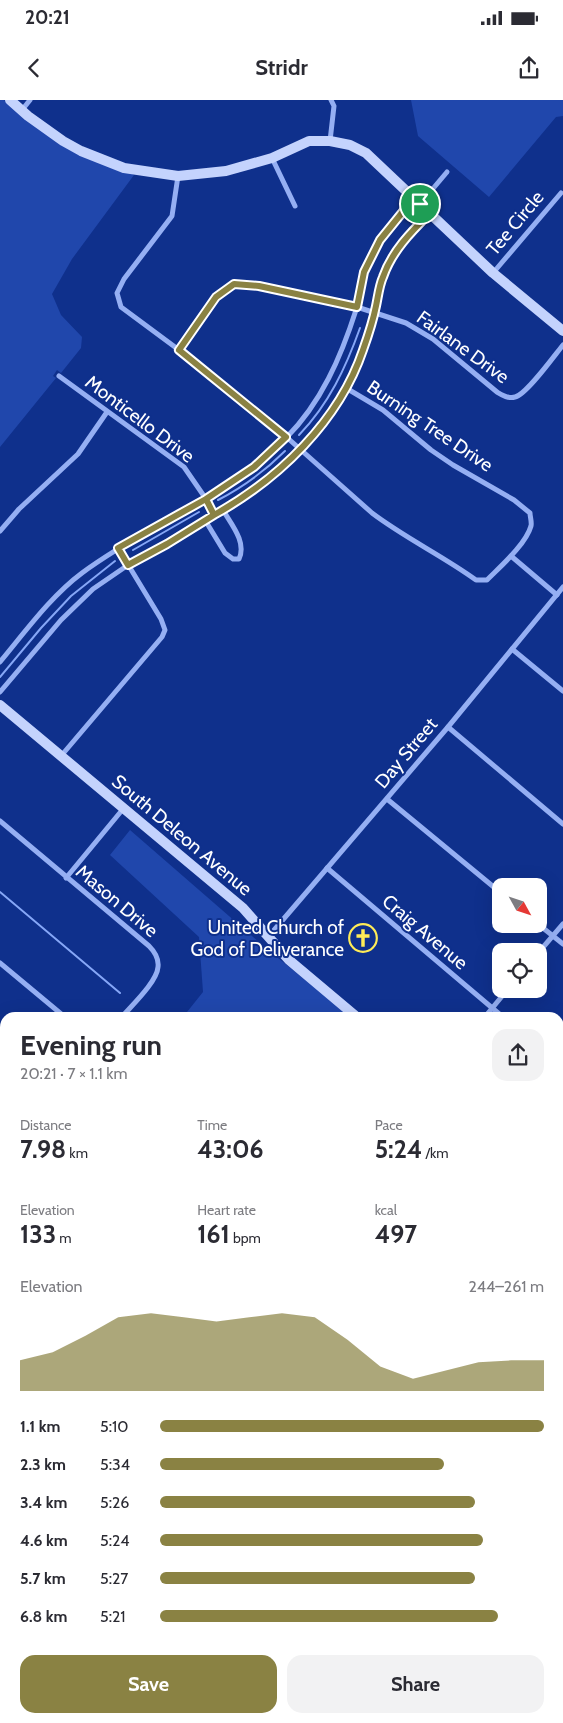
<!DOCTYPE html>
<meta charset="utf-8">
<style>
body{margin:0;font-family:Cabin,sans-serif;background:#f2f2f3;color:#2b2b33;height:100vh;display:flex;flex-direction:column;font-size:19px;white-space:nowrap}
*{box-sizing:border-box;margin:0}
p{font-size:16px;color:#7c7c81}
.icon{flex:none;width:28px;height:28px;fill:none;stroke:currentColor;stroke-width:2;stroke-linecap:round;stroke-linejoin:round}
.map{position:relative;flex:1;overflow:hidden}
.drawer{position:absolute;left:0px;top:912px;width:564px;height:711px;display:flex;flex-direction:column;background:#fff;border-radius:15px 15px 0 0;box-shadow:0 5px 20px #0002}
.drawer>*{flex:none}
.needle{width:32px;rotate:130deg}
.tools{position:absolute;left:492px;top:778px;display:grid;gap:10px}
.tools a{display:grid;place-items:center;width:55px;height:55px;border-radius:10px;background:#fff;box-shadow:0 5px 20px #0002;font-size:25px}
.pin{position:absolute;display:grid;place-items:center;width:42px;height:42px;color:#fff;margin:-21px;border:2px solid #fff;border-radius:50%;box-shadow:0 1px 5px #0007}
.round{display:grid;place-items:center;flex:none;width:52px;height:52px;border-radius:15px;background:#f2f2f3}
.summary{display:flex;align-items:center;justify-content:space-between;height:85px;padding:0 20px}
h1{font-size:28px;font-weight:800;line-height:38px}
.figures{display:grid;grid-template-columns:repeat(3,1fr);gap:8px;height:85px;padding:5px 20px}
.figures div{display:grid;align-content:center}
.figures b{font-size:25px;font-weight:800}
.figures small{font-size:14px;font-weight:400}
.figures p{font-size:14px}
.chart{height:140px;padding:10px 20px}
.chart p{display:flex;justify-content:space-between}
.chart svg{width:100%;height:90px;margin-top:5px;fill:#8a8243;opacity:.7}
.primary-button{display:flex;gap:10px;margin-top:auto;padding:10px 20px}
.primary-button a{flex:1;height:58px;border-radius:15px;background:#8a8243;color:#fff;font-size:20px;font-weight:800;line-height:58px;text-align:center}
.primary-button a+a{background:#f2f2f3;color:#2b2b33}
ul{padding:0 20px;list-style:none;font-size:16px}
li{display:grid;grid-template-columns:80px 60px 1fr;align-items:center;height:38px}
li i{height:12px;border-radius:6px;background:#8a8243}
.status{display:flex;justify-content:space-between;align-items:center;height:35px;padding:0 25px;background:#fff;direction:ltr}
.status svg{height:14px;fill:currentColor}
header{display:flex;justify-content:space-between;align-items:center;height:65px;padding:0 20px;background:#fff;font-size:22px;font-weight:800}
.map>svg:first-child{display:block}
.green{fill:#2047ac}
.water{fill:#1d367c;stroke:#86a7f7}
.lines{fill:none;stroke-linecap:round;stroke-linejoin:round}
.stream{stroke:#86a7f7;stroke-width:2}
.street{stroke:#95aff3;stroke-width:5}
.secondary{stroke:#c4d3fd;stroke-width:10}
.rail-casing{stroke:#fff;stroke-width:4}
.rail{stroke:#0f308c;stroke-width:2;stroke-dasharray:5.5;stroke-linecap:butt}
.route-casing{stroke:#fff;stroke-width:10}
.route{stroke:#8a8243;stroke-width:6}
.labels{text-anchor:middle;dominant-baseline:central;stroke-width:4;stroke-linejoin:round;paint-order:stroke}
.street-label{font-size:19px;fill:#fff;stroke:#0f308c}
.poi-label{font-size:19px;fill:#fff;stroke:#0f308c;text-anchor:end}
</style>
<div class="status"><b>20:21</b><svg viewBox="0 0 49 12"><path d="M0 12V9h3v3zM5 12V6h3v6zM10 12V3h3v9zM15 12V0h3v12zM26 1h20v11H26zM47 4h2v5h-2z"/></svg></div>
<header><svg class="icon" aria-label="back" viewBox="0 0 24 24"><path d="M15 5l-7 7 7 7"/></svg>Stridr<svg class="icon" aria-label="share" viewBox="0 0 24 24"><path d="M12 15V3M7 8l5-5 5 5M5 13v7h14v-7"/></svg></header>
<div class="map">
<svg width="563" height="1623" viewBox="0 0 563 1623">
<rect width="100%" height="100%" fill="#0f308c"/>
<g class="green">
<path d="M0 0H4L19 13 134 75 72 159 52 194 61 215 82 237 81 248 61 273 57 270 53 276 56 278 0 347Z"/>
<path d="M411 0H563V16L556 17 489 97 418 36Z"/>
<path d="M130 730 268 850 352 917H183L203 892 199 837 110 755Z"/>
</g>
<path class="water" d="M560 1589 563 1591V1623H531L534 1619H559V1590Z"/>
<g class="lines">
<g class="stream">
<path d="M299 335C329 304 346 267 360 228"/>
<path d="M218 400C243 387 265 371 285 351"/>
<path d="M133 450 199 412"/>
<path d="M0 577 41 528 71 496 115 461"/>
<path d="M0 792 120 893"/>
<path d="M0 932 5 936"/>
</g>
<g class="street">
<path d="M22 10 30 0"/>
<path d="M330 41 334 6 331 0"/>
<path d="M272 58 295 106"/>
<path d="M178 76 172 116 124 179 117 193 121 207 179 250 265 318 372 413C405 438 443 456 476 480H487C501 466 526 444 531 426 532 422 530 417 530 413L514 400 453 365 431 350 383 310 346 288"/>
<path d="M420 104 447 72"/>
<path d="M493 173 561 93"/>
<path d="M179 250 216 197 235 184 259 186 357 207 406 223 433 239 497 292C502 295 508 299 515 297 526 295 554 256 563 245"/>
<path d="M59 276 184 367 206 399 214 415"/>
<path d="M205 420 225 453 233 459H239C247 442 231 424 223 410"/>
<path d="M0 431 19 409 78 354 107 312"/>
<path d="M511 456 557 495"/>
<path d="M512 549 563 591"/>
<path d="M0 562C25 532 51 496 82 473 148 424 227 396 286 338 321 303 341 257 356 210 360 197 360 182 365 170 377 143 395 121 414 98"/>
<path d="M0 592 61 520 93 489 128 465 223 410 265 382 300 349 323 323 346 288 363 251 383 177 398 148 430 113"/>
<path d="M448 627 563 724"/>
<path d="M61 656 162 537 165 530 161 519 118 448"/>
<path d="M387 699 501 793"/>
<path d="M0 721 149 846C155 852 159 859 158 867 157 882 131 906 121 918"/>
<path d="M327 768 504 918"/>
<path d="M66 778 123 709"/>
<path d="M538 824 563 844"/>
<path d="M269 836 448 627 563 487"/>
<path d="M539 852 563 824"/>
<path d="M0 863 66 918"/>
<path d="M484 918 508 889"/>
<path d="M559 964 563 967"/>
<path d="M0 1001 5 1005"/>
<path d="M0 1062 5 1056"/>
<path d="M559 1128 563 1123"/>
<path d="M559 1262 563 1257"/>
<path d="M559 1394 563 1389"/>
</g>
<g class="secondary">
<path d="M10 0 28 16 63 41 81 51 124 68 178 76 226 71 272 58 309 41H330L350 45 366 53 493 173 563 231"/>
<path d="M0 605 243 808 289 860 358 918"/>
<path d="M559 1088 563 1091"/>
<path d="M0 1505 5 1511"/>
<path d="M0 1616 5 1610"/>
<path d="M170 1619 177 1623"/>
</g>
<defs>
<g id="rail">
<path d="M0 1432 5 1435"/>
<path d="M313 1619 320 1623"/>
</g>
</defs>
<use href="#rail" class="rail-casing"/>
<use href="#rail" class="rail"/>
</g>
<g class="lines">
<defs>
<path id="route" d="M420 104 414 98 380 140 364 172 357 207 259 186 234 184 216 197 179 250 286 337 254 367 206 399 214 415 167 444 128 465 118 448 206 399 214 415C279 379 339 321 363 250 368 236 373 221 376 206 378 197 379 186 383 177 392 151 411 132 430 113L420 104"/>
</defs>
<use href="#route" class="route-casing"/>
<use href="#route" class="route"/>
</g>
<defs>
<symbol id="church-ring" viewBox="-11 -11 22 22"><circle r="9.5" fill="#0f308c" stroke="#ffec57" stroke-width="1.5"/><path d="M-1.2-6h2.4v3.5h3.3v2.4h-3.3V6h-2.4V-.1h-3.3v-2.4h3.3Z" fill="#ffec57"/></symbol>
</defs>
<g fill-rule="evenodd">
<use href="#church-ring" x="347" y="822" width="32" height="32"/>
</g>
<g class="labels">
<g class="street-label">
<text transform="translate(515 123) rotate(-50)">Tee Circle</text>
<text transform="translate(463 247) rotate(36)">Fairlane Drive</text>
<text transform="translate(140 319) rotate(37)">Monticello Drive</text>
<text transform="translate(430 326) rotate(34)">Burning Tree Drive</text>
<text transform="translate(406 653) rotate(-50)">Day Street</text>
<text transform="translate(182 735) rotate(40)">South Deleon Avenue</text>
<text transform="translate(117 801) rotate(40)">Mason Drive</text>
<text transform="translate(425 832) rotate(40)">Craig Avenue</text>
</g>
<g class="poi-label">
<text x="344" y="827">United Church of<tspan x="344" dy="22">God of Deliverance</tspan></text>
</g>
</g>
</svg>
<div class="tools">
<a><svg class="needle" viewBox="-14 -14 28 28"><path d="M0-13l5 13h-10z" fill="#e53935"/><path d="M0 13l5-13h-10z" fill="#7c7c81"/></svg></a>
<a><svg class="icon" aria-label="locate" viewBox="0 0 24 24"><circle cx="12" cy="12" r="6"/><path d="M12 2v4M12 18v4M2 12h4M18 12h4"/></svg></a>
</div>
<div class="pin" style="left:420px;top:104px;background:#1e9e55"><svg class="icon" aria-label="arrive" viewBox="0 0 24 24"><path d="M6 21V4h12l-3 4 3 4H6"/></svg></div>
<section class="drawer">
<div class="summary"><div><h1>Evening run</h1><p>20:21 · 7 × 1.1 km</p></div><a class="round"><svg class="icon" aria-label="share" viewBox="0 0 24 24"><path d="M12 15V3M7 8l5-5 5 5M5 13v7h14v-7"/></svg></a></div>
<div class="figures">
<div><p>Distance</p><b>7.98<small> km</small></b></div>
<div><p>Time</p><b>43:06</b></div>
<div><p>Pace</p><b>5:24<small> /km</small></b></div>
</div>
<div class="figures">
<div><p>Elevation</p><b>133<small> m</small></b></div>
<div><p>Heart rate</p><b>161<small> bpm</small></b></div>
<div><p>kcal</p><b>497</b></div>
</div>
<div class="chart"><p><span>Elevation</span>244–261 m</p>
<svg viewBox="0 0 160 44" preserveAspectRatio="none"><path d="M0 44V29L10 25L20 17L30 8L40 6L50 8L60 10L70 8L80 6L90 8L100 19L110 32L120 38L130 34L140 30L150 29L160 29V44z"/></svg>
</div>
<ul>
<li><b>1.1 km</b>5:10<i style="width:100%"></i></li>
<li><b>2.3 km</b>5:34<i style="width:74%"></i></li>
<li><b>3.4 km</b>5:26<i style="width:82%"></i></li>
<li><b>4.6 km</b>5:24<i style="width:84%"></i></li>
<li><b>5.7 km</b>5:27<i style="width:82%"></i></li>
<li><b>6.8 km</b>5:21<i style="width:88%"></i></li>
</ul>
<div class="primary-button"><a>Save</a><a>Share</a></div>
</section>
</div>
